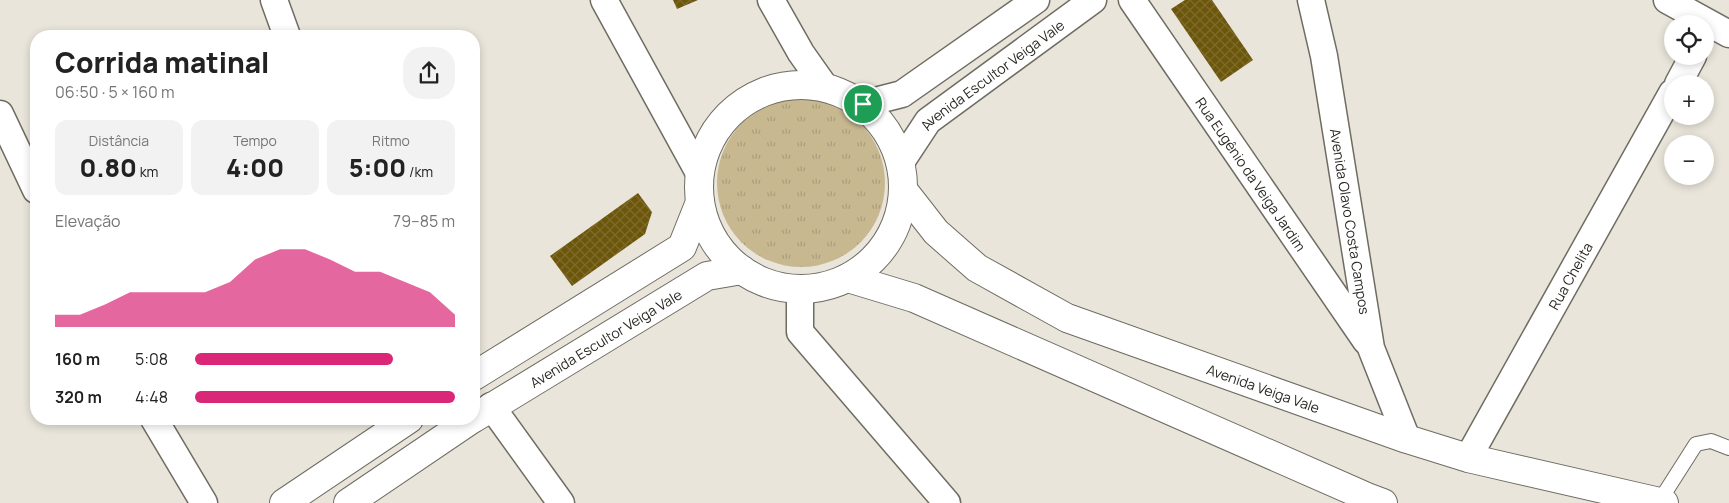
<!DOCTYPE html>
<html lang="pt">
<meta charset="utf-8">
<style>
body{margin:0;font-family:Manrope,sans-serif;background:#f2f2f2;color:#222;height:100vh;display:flex;flex-direction:column;font-size:19px;white-space:nowrap}
*{box-sizing:border-box;margin:0}
p{font-size:16px;color:#767676}
.icon{flex:none;width:28px;height:28px;fill:none;stroke:currentColor;stroke-width:2;stroke-linecap:round;stroke-linejoin:round}
.map{position:relative;flex:1;overflow:hidden}
.sheet{position:absolute;left:30px;top:30px;width:450px;height:395px;display:flex;flex-direction:column;background:#fff;border-radius:20px;box-shadow:0 2px 8px #0003}
.sheet>*{flex:none}
.buttons{position:absolute;left:1664px;top:15px;display:grid;gap:10px}
.buttons a{display:grid;place-items:center;width:50px;height:50px;border-radius:50%;background:#fff;box-shadow:0 2px 8px #0003;font-size:25px}
.pin{position:absolute;display:grid;place-items:center;width:42px;height:42px;color:#fff;margin:-21px;border:2px solid #fff;border-radius:50%;box-shadow:0 1px 5px #0007}
.round{display:grid;place-items:center;flex:none;width:52px;height:52px;border-radius:20px;background:#f2f2f2}
.headline{display:flex;align-items:center;justify-content:space-between;height:85px;padding:0 25px}
h1{font-size:28px;font-weight:800;line-height:38px}
.metrics{display:grid;grid-template-columns:repeat(3,1fr);gap:8px;height:85px;padding:5px 25px}
.metrics div{display:grid;align-content:center;border-radius:12px;background:#f2f2f2;text-align:center}
.metrics b{font-size:25px;font-weight:800}
.metrics small{font-size:14px;font-weight:400}
.metrics p{font-size:14px}
.chart{height:140px;padding:10px 25px}
.chart p{display:flex;justify-content:space-between}
.chart svg{width:100%;height:90px;margin-top:5px;fill:#db2777;opacity:.7}
ul{padding:0 25px;list-style:none;font-size:16px}
li{display:grid;grid-template-columns:80px 60px 1fr;align-items:center;height:38px}
li i{height:12px;border-radius:6px;background:#db2777}
.map>svg:first-child{display:block}
.grass{fill:url(#grass-tufts)}
.building{fill:url(#building-cross-hatch)}
.lines{fill:none;stroke-linecap:round;stroke-linejoin:round}
.lane-casing{stroke:#6f6c62;stroke-width:16}
.street-casing{stroke:#6f6c62;stroke-width:29}
.secondary-casing{stroke:#6f6c62;stroke-width:30}
.lane{stroke:#fff;stroke-width:14}
.street{stroke:#fff;stroke-width:26}
.secondary{stroke:#fff;stroke-width:28}
.labels{text-anchor:middle;dominant-baseline:central;stroke-width:5;stroke-linejoin:round;paint-order:stroke}
.street-label{font-size:14px;fill:#2a2824;stroke:#fff}
</style>
<div class="map">
<svg width="1729" height="503" viewBox="0 0 1729 503">
<defs>
<pattern id="grass-tufts" width="24" height="20" patternUnits="userSpaceOnUse" patternTransform="scale(1.25)"><rect width="24" height="20" fill="#c7b890"/><path d="M3 7l-1-3M5 7V3M7 7l1-3M15 17l-1-3M17 17v-4M19 17l1-3" fill="none" stroke="#ab9e7c"/></pattern>
<pattern id="building-cross-hatch" width="8" height="8" patternUnits="userSpaceOnUse" patternTransform="scale(1.25)"><rect width="8" height="8" fill="#6c560a"/><path d="M0 0l8 8M0 8l8-8" fill="none" stroke="#7d6b2e"/></pattern>
</defs>
<rect width="100%" height="100%" fill="#e9e5da"/>
<circle class="grass" cx="801" cy="183" r="84"/>
<g class="building">
<path d="M673 0H698L677 9Z"/>
<path d="M1185 0H1212L1253 60 1221 82 1171 9Z"/>
<path d="M638 193 652 212 645 234 572 286 550 256Z"/>
</g>
<g class="lines">
<defs>
<path id="lane" d="M1659 502 1696 444 1711 441 1729 448"/>
<g id="street">
<path d="M274 0 287 36"/>
<path d="M604 0 699 173"/>
<path d="M771 0 801 53 825 87"/>
<path id="s1" d="M1132 0 1366 341"/>
<path id="s2" d="M1311 0 1324 56 1371 348 1407 439"/>
<path d="M1667 0 1729 34"/>
<path d="M1678 84 1693 56"/>
<path d="M863 104 902 94 1036 0"/>
<path d="M0 114 36 190"/>
<path id="s3" d="M901 162 928 121 1093 0"/>
<path d="M800 289V332L947 503"/>
<path d="M491 406 561 503"/>
<path d="M154 419 204 503"/>
<path id="s4" d="M1468 458 1672 93"/>
</g>
<g id="secondary">
<circle cx="801" cy="187" r="102"/>
<path id="s5" d="M904 191 936 232 977 268 1067 318 1407 439 1468 458 1664 503"/>
<path d="M848 278 914 298 1367 497 1383 503"/>
<path d="M474 376 682 247 700 202"/>
<path id="s6" d="M474 418 707 276 742 270"/>
<path d="M284 503 409 419"/>
<path d="M348 503 472 419"/>
</g>
</defs>
<use href="#lane" class="lane-casing"/>
<use href="#street" class="street-casing"/>
<use href="#secondary" class="secondary-casing"/>
<use href="#lane" class="lane"/>
<use href="#street" class="street"/>
<use href="#secondary" class="secondary"/>
</g>
<g class="labels">
<g class="street-label">
<text stroke="none"><textPath href="#s3" startOffset="128">Avenida Escultor Veiga Vale</textPath></text>
<text stroke="none"><textPath href="#s1" startOffset="211">Rua Eugênio da Veiga Jardim</textPath></text>
<text stroke="none"><textPath href="#s2" startOffset="225">Avenida Olavo Costa Campos</textPath></text>
<text stroke="none"><textPath href="#s4" startOffset="209">Rua Chelita</textPath></text>
<text stroke="none"><textPath href="#s6" startOffset="154">Avenida Escultor Veiga Vale</textPath></text>
<text stroke="none"><textPath href="#s5" startOffset="418">Avenida Veiga Vale</textPath></text>
</g>
</g>
</svg>
<div class="buttons">
<a><svg class="icon" aria-label="locate" viewBox="0 0 24 24"><circle cx="12" cy="12" r="6"/><path d="M12 2v4M12 18v4M2 12h4M18 12h4"/></svg></a>
<a>+</a>
<a>−</a>
</div>
<div class="pin" style="left:863px;top:104px;background:#1e9e55"><svg class="icon" aria-label="arrive" viewBox="0 0 24 24"><path d="M6 21V4h12l-3 4 3 4H6"/></svg></div>
<section class="sheet">
<div class="headline"><div><h1>Corrida matinal</h1><p>06:50 · 5 × 160 m</p></div><a class="round"><svg class="icon" aria-label="share" viewBox="0 0 24 24"><path d="M12 15V3M7 8l5-5 5 5M5 13v7h14v-7"/></svg></a></div>
<div class="metrics">
<div><p>Distância</p><b>0.80<small> km</small></b></div>
<div><p>Tempo</p><b>4:00</b></div>
<div><p>Ritmo</p><b>5:00<small> /km</small></b></div>
</div>
<div class="chart"><p><span>Elevação</span>79–85 m</p>
<svg viewBox="0 0 160 44" preserveAspectRatio="none"><path d="M0 44V38L10 38L20 33L30 27L40 27L50 27L60 27L70 22L80 11L90 6L100 6L110 11L120 17L130 17L140 22L150 27L160 38V44z"/></svg>
</div>
<ul>
<li><b>160 m</b>5:08<i style="width:76%"></i></li>
<li><b>320 m</b>4:48<i style="width:100%"></i></li>
</ul>
</section>
</div>
